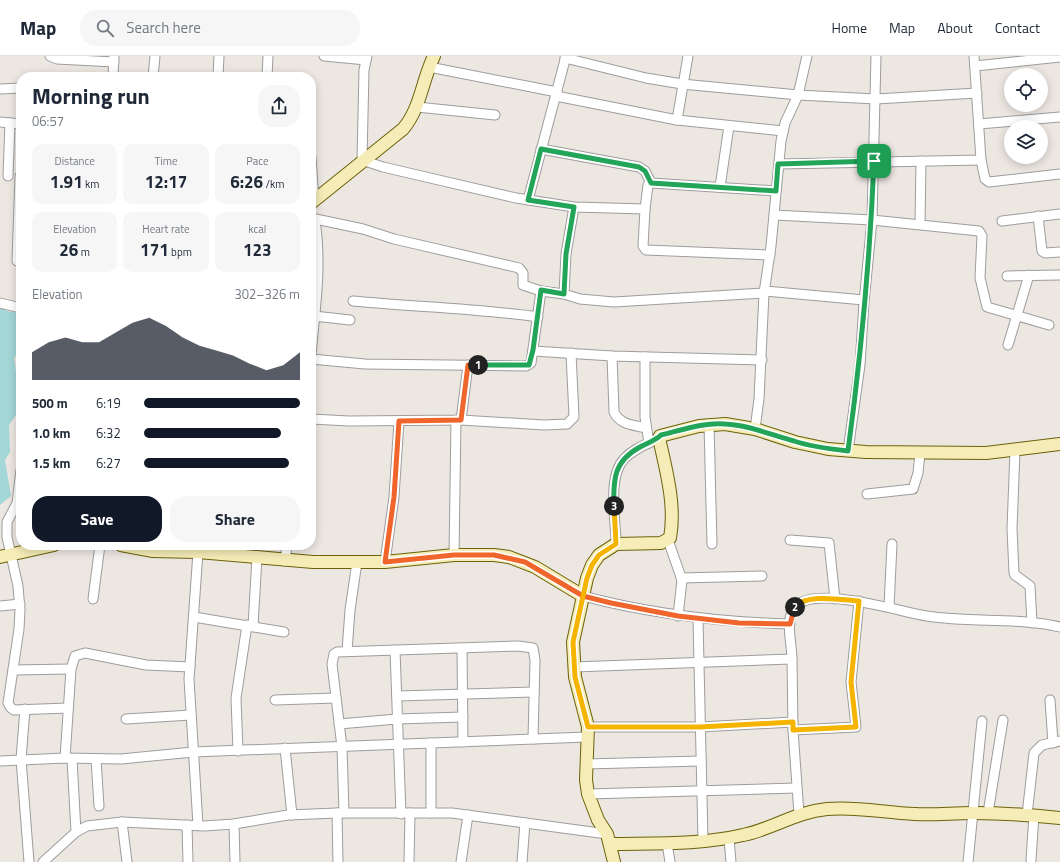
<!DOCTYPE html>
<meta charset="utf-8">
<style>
body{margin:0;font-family:"Titillium Web",sans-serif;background:#f6f6f7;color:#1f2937;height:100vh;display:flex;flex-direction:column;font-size:15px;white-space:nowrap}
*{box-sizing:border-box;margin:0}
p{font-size:13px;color:#747a83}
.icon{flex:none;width:22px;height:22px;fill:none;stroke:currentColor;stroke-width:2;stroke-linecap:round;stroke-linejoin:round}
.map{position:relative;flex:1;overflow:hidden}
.side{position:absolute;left:16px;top:16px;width:300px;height:478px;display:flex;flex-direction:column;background:#fff;border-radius:16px;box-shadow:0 2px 10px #0003}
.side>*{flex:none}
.controls{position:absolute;left:1004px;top:12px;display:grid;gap:8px}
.controls a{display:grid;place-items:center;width:44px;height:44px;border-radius:50%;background:#fff;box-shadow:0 2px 10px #0003;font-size:20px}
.pin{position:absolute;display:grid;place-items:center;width:34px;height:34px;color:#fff;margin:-17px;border-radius:8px;box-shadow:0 2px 6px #0006}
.km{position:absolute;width:20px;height:20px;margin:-10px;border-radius:50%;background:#222;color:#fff;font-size:11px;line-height:20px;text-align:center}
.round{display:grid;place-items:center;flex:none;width:42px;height:42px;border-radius:16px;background:#f6f6f7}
.headline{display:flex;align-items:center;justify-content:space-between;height:68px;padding:0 16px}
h1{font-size:22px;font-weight:700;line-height:30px}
.stats{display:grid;grid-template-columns:repeat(3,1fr);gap:6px;height:68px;padding:4px 16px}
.stats div{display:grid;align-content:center;border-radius:10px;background:#f6f6f7;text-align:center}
.stats b{font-size:17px;font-weight:700}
.stats small{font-size:11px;font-weight:400}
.stats p{font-size:11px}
.chart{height:112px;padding:8px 16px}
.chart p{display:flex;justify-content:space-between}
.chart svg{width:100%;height:72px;margin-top:4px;fill:#111827;opacity:.7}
.cta{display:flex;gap:8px;margin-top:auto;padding:8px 16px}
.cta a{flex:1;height:46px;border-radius:16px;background:#111827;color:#fff;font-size:16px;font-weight:700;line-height:46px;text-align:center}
.cta a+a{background:#f6f6f7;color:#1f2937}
ul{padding:0 16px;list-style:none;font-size:13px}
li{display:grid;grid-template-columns:64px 48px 1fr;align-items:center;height:30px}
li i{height:10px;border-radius:5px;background:#111827}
header{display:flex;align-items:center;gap:24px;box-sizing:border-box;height:56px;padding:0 20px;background:#fff;border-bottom:1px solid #e0e1e3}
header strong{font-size:19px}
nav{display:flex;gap:22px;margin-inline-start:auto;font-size:14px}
.search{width:280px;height:36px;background:#f6f6f7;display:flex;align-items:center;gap:10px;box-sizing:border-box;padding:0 14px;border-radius:16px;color:#747a83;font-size:15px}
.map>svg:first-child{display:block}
.water{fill:#a4d7d8}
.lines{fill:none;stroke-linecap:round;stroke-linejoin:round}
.street-casing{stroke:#9d9d9d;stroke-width:11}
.secondary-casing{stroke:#6b620a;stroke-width:14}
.street{stroke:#fff;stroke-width:9}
.secondary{stroke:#f5ecb7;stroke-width:12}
.split-1-casing{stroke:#fff;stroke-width:8}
.split-2-casing{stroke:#fff;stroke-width:8}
.split-3-casing{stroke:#fff;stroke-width:8}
.split-4-casing{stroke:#fff;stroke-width:8}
.split-1{stroke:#22a559;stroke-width:5}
.split-2{stroke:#f0652b;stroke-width:5}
.split-3{stroke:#f5b400;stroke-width:5}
.split-4{stroke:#22a559;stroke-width:5}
</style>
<header>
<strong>Map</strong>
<div class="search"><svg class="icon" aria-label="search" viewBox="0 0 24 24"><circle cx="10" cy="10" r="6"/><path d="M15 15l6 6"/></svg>Search here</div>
<nav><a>Home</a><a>Map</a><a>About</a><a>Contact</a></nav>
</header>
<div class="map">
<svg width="1060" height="806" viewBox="0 0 1060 806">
<rect width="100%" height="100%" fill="#ede7e2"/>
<path class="water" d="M0 252 10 256 21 254V293L14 302 21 352 9 369 10 396 5 404 11 440 0 449Z"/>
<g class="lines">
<defs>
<g id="street">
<path d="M50 0 57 3 114 6"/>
<path d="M324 0 366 4"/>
<path d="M367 0 364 14 362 104 383 111 516 142 574 151 645 153 648 129 651 127 776 135"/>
<path d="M565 2 646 22 682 28 798 39 876 43 977 37"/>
<path d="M975 10 1060 1"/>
<path d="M429 11 557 36"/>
<path d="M113 21 114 0"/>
<path d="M153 21 155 0"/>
<path d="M218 21 219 0"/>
<path d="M267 21 268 0"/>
<path d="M0 33 21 32"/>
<path d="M556 40 677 64 688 0"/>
<path d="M417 51 495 59"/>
<path d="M677 64 783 75"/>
<path d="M0 66 21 68"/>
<path d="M979 68 1060 61"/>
<path d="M541 93 639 111 645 115 651 127"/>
<path d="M311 101 314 144"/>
<path d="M981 104 985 123 989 126 1060 118"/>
<path d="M779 108 981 104 974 0"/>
<path d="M8 120 10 67"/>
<path d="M720 131 729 70"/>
<path d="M528 144 566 0"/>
<path d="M574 151 566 198 564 238 580 243 614 246 764 237"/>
<path d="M645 153 643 190 646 194 770 199"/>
<path d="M774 159 872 164 979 175 982 180 980 222 987 251 1049 269"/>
<path d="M1038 160 1042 195 1045 197 1060 196"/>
<path d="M311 162 363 173 394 183 519 212 523 217V229L541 235 531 307 526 310 365 308 311 303"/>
<path d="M1002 165 1060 158"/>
<path d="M920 168 921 105"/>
<path d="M17 205 20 120"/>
<path d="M1007 220 1060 219"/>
<path d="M541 235 564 238"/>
<path d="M765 235 864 244"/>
<path d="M353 245C415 251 477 252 538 261"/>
<path d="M0 247 21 252"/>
<path d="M314 260 350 264"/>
<path d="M1008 289 1029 219"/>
<path d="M533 295 612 300 762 304"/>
<path d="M311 299C315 254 322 209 315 165"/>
<path d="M612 300 614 356C620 369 634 369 646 372"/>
<path d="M645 301V361L649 387"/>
<path d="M311 363 349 365 461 364 468 309"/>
<path d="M461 364 544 369 567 368 574 361 571 297"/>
<path d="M709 368 712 488"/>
<path d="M755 373 759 343 764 237 771 190 781 85 785 67 798 39 807 0"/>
<path d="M1015 394 1012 473 1014 517 1015 519 1030 530 1032 567"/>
<path d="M848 395 860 309 864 246 872 164 876 0"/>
<path d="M21 414 17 447 7 466V481L18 530 20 554 19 573 8 647 11 652 14 654 68 652"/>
<path d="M867 438 913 433 918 417 920 397"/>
<path d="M668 484 682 524 678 560"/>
<path d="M790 484 829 487 835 543"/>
<path d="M616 488C616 465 607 421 624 403 633 393 647 388 659 382"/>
<path d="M454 499 456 364"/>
<path d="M285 505 287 489"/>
<path d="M385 506 394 441 399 365"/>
<path d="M681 522 762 520"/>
<path d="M583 540C651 558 719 566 790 568"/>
<path d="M93 543 100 489"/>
<path d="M0 550 20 548"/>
<path d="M889 551 892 488"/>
<path d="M194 561 284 576"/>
<path d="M698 563 703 785"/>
<path d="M253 570 257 501"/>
<path d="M462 592 463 686"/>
<path d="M395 594 401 758"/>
<path d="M347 595 350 554 357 506"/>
<path d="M792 603 793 674 799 758"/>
<path d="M574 611 792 603C792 588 784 562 796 550 816 529 901 556 927 560 971 567 1017 561 1060 571"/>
<path d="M13 614 71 613"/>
<path d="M397 640 534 636"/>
<path d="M275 644 336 642"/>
<path d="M1050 644 1053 687"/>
<path d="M25 653 21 703 29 806"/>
<path d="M126 663 191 659"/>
<path d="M339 668 397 663 463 661"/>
<path d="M588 671H700L793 666"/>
<path d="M793 674 856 671 851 626 859 545"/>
<path d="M285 692 292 759"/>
<path d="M238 695 236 642 247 569"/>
<path d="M65 702 71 613 75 600 85 597 146 609 190 611"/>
<path d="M72 703 76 776"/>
<path d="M96 703 99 750"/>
<path d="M0 705 65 702 121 703 193 696 587 681"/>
<path d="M586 708 701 705"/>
<path d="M588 738 796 732"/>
<path d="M337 757 338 806"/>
<path d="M344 757 342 691 332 608 334 598 337 596 518 590 533 592 535 604 533 683"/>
<path d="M431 757V687"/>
<path d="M988 757 1003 664"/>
<path d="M1027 759 1034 697 1042 689 1060 685"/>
<path d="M122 766 127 806"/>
<path d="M234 768 235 806"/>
<path d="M187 769 188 806"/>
<path d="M198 769 189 623 198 496"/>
<path d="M729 782 731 806"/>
<path d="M667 787 670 806"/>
<path d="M1031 804 1034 759"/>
<path d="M43 806 76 776 87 770 122 766 204 770 234 768 288 759 337 757H452L607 778"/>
<path d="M409 806 410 757"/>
<path d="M461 806 468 759"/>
<path d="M522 806 525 767"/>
<path d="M968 806 982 665"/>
</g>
<g id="secondary">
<path d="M311 147 403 73C421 52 422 24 434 0"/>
<path d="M121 489 153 495 198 496 313 506H385L454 499H494L509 501 535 511 583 540"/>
<path d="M0 501 54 489"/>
<path d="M610 788C654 787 700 789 743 779 773 773 795 756 827 753 856 750 885 757 915 758 934 759 953 757 972 757 1001 757 1031 759 1060 762"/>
<path d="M614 806 607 778 598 764 588 738 586 724 588 671 575 621 573 586 587 522 592 509 599 499 616 488 661 487 670 482C676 449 666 414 659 382L660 380 699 370 725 368 755 373 795 386 828 393 866 396 986 397 1060 388"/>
</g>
</defs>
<use href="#street" class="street-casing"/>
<use href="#secondary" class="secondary-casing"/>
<use href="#street" class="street"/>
<use href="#secondary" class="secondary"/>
</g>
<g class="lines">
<defs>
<path id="split-1" d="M478 309H529L533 294 541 234 564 238 566 198 574 151 528 144 541 93 639 111 645 115 651 127 776 135 778 108 874 105"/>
<path id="split-2" d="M478 309H468L461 364 399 365 394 441 385 506 454 499H494L525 506 583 540 611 547 678 560 739 567 790 568 795 551"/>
<path id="split-3" d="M614 450 616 488 599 499 592 509 587 522 573 586 575 621 588 671H700L793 666V674L856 671 851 626 859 545C842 544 807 537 795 551"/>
<path id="split-4" d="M614 450C613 423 614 405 640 391 647 387 655 385 661 379 682 374 704 366 725 368 749 369 771 379 794 385 812 391 830 393 848 395 861 299 870 202 874 105"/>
</defs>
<use href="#split-1" class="split-1-casing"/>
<use href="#split-2" class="split-2-casing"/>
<use href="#split-3" class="split-3-casing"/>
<use href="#split-4" class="split-4-casing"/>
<use href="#split-1" class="split-1"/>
<use href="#split-2" class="split-2"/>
<use href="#split-3" class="split-3"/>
<use href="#split-4" class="split-4"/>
</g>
</svg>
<div class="controls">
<a><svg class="icon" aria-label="locate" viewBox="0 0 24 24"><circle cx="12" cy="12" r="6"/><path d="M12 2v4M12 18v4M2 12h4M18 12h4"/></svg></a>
<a><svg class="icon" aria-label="layers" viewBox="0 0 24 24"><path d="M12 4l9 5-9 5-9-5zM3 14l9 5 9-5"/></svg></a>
</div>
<div class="pin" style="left:874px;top:105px;background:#1e9e55"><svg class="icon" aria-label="arrive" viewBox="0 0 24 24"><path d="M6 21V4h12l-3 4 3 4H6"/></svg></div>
<b class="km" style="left:478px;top:309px">1</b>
<b class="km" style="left:795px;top:551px">2</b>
<b class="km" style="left:614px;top:450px">3</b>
<section class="side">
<div class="headline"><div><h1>Morning run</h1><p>06:57</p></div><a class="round"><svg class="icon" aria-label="share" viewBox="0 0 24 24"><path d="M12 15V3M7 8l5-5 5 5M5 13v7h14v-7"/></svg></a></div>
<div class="stats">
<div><p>Distance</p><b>1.91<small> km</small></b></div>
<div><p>Time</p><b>12:17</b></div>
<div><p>Pace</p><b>6:26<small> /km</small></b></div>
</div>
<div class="stats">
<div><p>Elevation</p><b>26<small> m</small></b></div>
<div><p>Heart rate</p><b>171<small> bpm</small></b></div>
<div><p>kcal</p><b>123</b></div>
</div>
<div class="chart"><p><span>Elevation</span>302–326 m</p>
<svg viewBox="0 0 160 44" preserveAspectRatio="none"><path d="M0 44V27L10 21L20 18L30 21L40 21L50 15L60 9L70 6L80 11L90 18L100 23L110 26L120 29L130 34L140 38L150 35L160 27V44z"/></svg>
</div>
<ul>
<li><b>500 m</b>6:19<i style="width:100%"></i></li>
<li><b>1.0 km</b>6:32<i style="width:88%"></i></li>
<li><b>1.5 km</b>6:27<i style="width:93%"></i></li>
</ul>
<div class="cta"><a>Save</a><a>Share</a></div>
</section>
</div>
